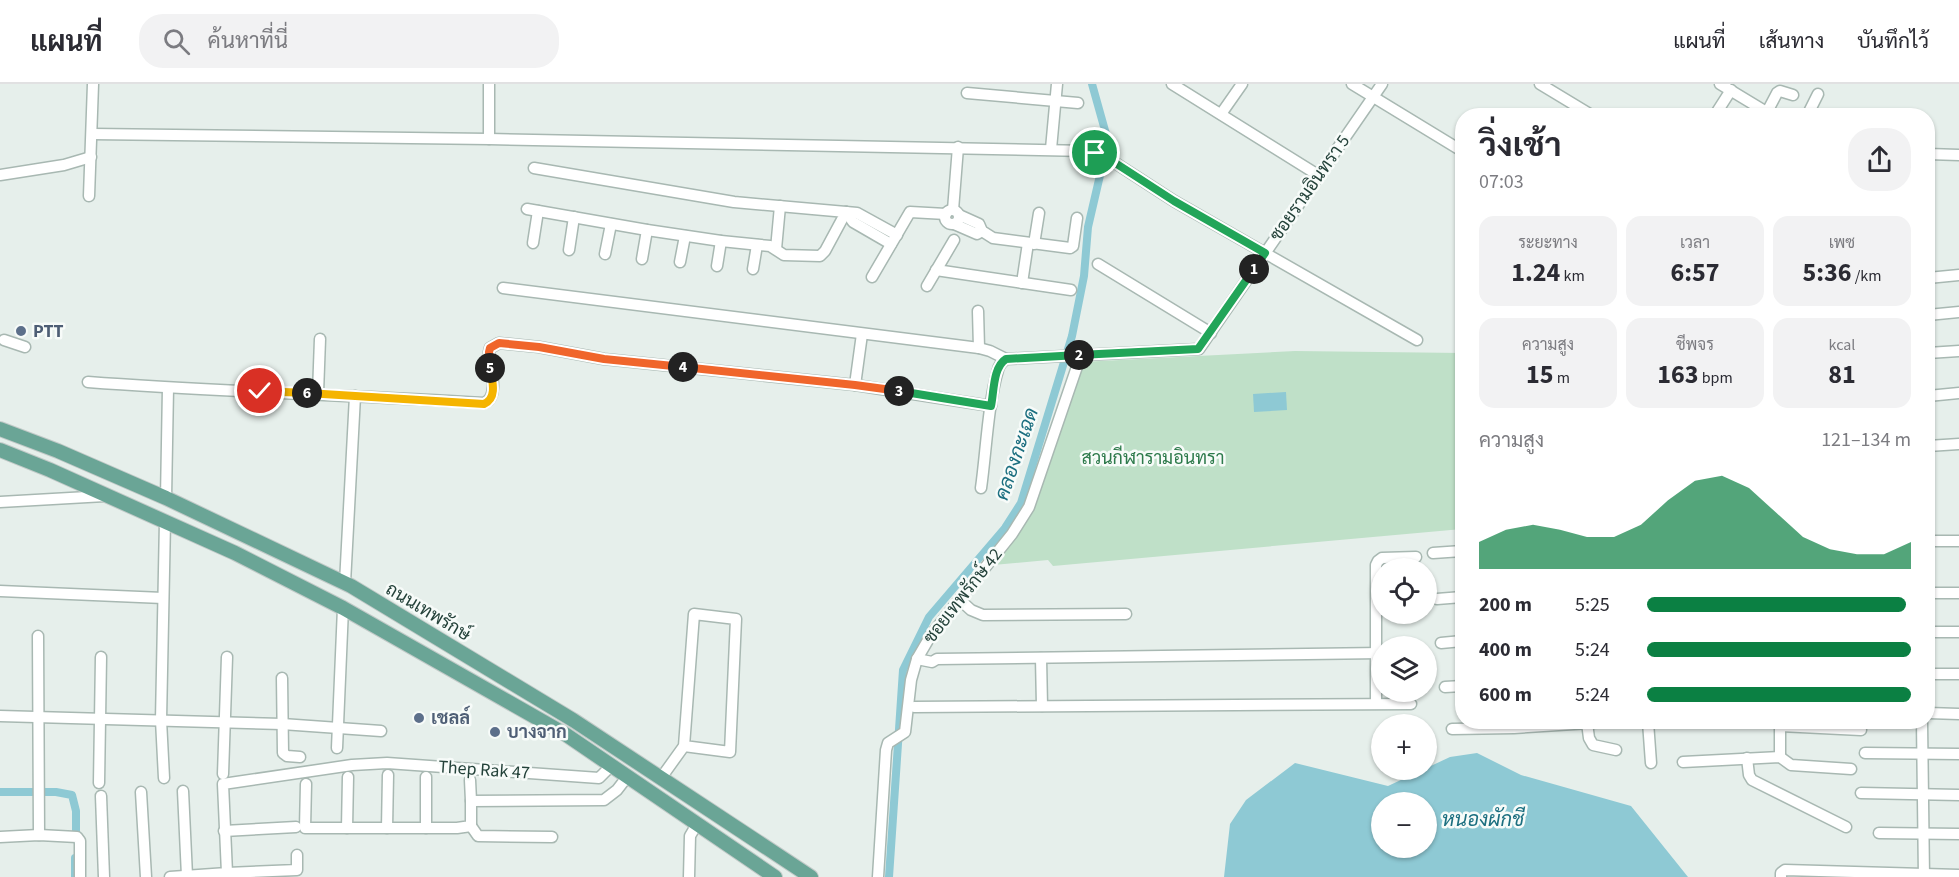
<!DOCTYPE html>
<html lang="th">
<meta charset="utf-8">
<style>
body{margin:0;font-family:"Source Sans 3",Sarabun,sans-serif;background:#f2f2f3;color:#2b2b33;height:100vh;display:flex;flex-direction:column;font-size:22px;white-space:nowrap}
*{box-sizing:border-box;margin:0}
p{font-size:20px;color:#7c7c81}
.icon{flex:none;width:33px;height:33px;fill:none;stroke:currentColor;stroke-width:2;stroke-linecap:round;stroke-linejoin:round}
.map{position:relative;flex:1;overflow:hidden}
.details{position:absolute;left:1455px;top:24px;width:480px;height:621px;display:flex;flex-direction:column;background:#fff;border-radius:24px;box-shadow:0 2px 4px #0004}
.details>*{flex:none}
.tools{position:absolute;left:1371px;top:474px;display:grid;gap:12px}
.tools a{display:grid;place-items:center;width:66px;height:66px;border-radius:50%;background:#fff;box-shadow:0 2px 4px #0004;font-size:30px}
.pin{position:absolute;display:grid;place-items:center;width:51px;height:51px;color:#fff;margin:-26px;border:3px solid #fff;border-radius:50%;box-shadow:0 2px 6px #0007}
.km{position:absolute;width:30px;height:30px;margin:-15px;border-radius:50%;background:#222;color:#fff;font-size:16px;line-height:30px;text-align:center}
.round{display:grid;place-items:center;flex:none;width:63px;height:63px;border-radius:24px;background:#f2f2f3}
.headline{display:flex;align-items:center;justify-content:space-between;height:102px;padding:0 24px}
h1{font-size:33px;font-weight:700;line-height:45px}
.stats{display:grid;grid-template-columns:repeat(3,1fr);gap:9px;height:102px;padding:6px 24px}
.stats div{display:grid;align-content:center;border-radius:15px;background:#f2f2f3;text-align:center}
.stats b{font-size:26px;font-weight:700}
.stats small{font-size:16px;font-weight:400}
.stats p{font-size:16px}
.chart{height:168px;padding:12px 24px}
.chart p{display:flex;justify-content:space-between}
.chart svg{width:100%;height:108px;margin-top:6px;fill:#0b8043;opacity:.7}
ul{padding:0 24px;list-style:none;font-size:20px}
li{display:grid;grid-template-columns:96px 72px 1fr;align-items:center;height:45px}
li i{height:15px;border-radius:8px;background:#0b8043}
header{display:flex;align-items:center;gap:36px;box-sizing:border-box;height:84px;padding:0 30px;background:#fff;border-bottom:2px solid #e1e1e2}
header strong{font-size:28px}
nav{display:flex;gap:33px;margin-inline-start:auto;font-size:21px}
.search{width:420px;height:54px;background:#f2f2f3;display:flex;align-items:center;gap:15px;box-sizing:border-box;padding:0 21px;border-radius:24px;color:#7c7c81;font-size:22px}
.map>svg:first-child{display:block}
.green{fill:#bfe0c8}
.water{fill:#8ec9d4;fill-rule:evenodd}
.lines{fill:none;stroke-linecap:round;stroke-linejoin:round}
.canal{stroke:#8ec9d4;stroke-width:8}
.minor-casing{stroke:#a8b8b2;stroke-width:13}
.major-casing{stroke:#c2cac8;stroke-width:16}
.minor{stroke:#fff;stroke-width:10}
.major{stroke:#6aa596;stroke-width:14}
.split-1-casing{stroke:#fff;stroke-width:12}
.split-2-casing{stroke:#fff;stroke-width:12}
.split-3-casing{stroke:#fff;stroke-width:12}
.split-4-casing{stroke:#fff;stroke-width:12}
.split-5-casing{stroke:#fff;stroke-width:12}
.split-6-casing{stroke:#fff;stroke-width:12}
.split-7-casing{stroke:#fff;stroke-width:12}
.split-1{stroke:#22a559;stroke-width:8}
.split-2{stroke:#22a559;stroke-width:8}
.split-3{stroke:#22a559;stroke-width:8}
.split-4{stroke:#f0652b;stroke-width:8}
.split-5{stroke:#f0652b;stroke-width:8}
.split-6{stroke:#f5b400;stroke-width:8}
.split-7{stroke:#f5b400;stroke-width:8}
.service-dot{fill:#5c6f8a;stroke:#f7fbf9;stroke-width:2}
.labels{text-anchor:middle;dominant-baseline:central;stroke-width:5;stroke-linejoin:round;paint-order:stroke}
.street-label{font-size:18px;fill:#24423a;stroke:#f7fbf9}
.service-label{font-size:18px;font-weight:bold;fill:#4e5e75;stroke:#f7fbf9;text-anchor:start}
.park-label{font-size:18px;fill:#2d7a4b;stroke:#f7fbf9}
.water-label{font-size:20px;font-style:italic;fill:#1c6f80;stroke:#f7fbf9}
</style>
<header>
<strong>แผนที่</strong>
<div class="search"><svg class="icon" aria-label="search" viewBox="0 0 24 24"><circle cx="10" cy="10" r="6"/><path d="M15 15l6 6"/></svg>ค้นหาที่นี่</div>
<nav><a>แผนที่</a><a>เส้นทาง</a><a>บันทึกไว้</a></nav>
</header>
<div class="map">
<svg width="1959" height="793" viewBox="0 0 1959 793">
<rect width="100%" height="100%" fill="#e6efeb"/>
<path class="green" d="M1295 267 1462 269V445L1053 482 1048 476 993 481 1019 448 1081 278Z"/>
<g class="water">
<path d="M1286 308 1287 326 1254 328 1253 310Z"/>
<path d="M1477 669 1521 691 1631 722 1688 793H1224L1230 740 1246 716 1295 679 1388 702 1450 673ZM1382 718H1426V764H1382Z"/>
</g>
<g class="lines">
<g class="canal">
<path d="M0 708H56L72 711 76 727V756"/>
<path d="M75 793V774"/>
<path d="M889 793 903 586 929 533 1005 444 1021 419 1072 252 1084 192 1088 143 1101 87 1106 50 1092 0"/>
</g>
<defs>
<g id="minor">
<path d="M1172 0 1318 91"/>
<path d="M1352 0 1462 67"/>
<path d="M1540 0 1593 32"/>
<path d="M1720 0 1773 32"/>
<path d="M967 9 1078 19"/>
<path d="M1767 28 1777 9 1780 7 1793 11"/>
<path d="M1221 30 1242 0"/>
<path d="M1715 31 1731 6"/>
<path d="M1807 32 1818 10"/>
<path d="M92 50 489 55 1087 67 1106 73 1174 117 1417 256"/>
<path d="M489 55V0"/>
<path d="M1051 65 1057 0"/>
<path d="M1928 70 1959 71"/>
<path d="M0 91 64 81 91 73"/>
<path d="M89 112 93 0"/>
<path d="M527 125 647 146 721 157 770 162 784 171 820 172 825 167 846 128 734 118 534 84"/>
<path d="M953 126 958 63"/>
<circle cx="952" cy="133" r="7"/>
<path d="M846 128 853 138 891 160"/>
<path d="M846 128 857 129 897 151"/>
<path d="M959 131 979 140 982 147 993 154 1070 164 1073 162 1077 134"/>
<path d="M954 140 977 150 982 147"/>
<path d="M533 159 538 127"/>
<path d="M1034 160 1039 129"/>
<path d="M776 165 780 122"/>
<path d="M569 166 574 133"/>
<path d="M605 170 611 140"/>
<path d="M642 175 647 146"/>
<path d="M680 178 685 152"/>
<path d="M1098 180 1211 249"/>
<path d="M717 182 721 157"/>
<path d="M753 185 757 161"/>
<path d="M936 186 1071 206"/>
<path d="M872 193 910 128 946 130"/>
<path d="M1928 194 1959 191"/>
<path d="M1022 199 1028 159"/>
<path d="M927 202 954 156"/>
<path d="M503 204 979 264 990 267 1006 275"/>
<path d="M978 227 979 264"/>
<path d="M1928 231 1959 228"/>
<path d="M4 256 25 263"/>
<path d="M1928 269 1959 267"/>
<path d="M88 298C220 308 352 311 484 319 500 314 490 282 489 268L490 264 499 259 539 263 604 275 855 301 991 322"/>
<path d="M855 301 862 250"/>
<path d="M318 309 320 255"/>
<path d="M1928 312 1959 309"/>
<path d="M1928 362 1959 360"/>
<path d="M981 404C986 369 988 319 998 286 999 281 1002 278 1006 275L1199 265 1382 0"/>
<path d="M166 414 168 304"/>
<path d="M0 418 105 412"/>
<path d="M1928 457H1959"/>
<path d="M1433 469 1462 467"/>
<path d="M345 499 355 312"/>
<path d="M0 507 163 514"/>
<path d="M1928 509H1959"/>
<path d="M1437 515 1462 513"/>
<path d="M960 516 971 526 983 531 1126 530"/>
<path d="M1928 548H1959"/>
<path d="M38 552 39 751"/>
<path d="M1441 559 1462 557"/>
<path d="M1041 574 1042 622"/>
<path d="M917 575 932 578 937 575 1382 569"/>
<path d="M1928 590H1959"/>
<path d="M282 594 283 669 287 672 300 673"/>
<path d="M1445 603 1462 602"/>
<path d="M1376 618V481L1378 477 1382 474 1416 473"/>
<path d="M914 623 1411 620"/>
<path d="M1928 629 1959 630"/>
<path d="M0 632 282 640 381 647"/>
<path d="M1648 638 1651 679"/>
<path d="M1922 638 1924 793"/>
<path d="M1587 639 1589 654 1593 661 1616 666"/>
<path d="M1780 642 1861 646"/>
<path d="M1452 645 1514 644 1605 638"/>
<path d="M337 664 343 524"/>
<path d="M1865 669 1959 670"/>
<path d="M1780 673V638"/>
<path d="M1747 674 1749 691 1752 696 1846 743"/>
<path d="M1683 678 1780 673 1791 681 1851 685"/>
<path d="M223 690 227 573"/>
<path d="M164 694 161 636 165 437"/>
<path d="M661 694 684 662 694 530 736 535 730 668 684 662"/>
<path d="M470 696 471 717"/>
<path d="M99 699 101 573"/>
<path d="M306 700 305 744H457L471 742V717L604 716 617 706 627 693"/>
<path d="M183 707 187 792"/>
<path d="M141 708 146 793"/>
<path d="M1861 709 1959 711"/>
<path d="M101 712 104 793"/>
<path d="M471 742 478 752 552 753"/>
<path d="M347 744 348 693"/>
<path d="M387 744 388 691"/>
<path d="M426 744V693"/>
<path d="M224 747 296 743"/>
<path d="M1879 749 1959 750"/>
<path d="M0 753 39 751 77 753 80 757V793"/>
<path d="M227 789 297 786V771"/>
<path d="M170 793 227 789 223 700 352 681 387 679 599 694 612 681"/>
<path d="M689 793 690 752 697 740"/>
<path d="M878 793 886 666 888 659 905 648 911 596 917 575 931 551 1012 450 1029 423 1081 271"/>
<path d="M1781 793V789L1785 786 1959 791"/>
</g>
<g id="major">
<path d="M0 345 58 367 166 414 351 502 573 636 811 793"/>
<path d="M0 366 50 386 235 469 343 524 565 650 775 793"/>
</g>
</defs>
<use href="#minor" class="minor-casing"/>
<use href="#major" class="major-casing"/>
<use href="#minor" class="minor"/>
<use href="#major" class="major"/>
</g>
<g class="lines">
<defs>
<path id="split-1" d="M1095 69 1106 73 1174 117 1265 169 1254 185"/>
<path id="split-2" d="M1079 271 1198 265 1254 185"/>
<path id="split-3" d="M899 307 991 322C994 308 993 283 1006 275L1079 271"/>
<path id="split-4" d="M683 283 855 301 899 307"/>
<path id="split-5" d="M490 284 489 268 490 264 499 259 539 263 604 275 683 283"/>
<path id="split-6" d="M307 309 484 320C498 314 492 296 490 284"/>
<path id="split-7" d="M260 307 307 309"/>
</defs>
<use href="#split-1" class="split-1-casing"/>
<use href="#split-2" class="split-2-casing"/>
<use href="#split-3" class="split-3-casing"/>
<use href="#split-4" class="split-4-casing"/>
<use href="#split-5" class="split-5-casing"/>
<use href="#split-6" class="split-6-casing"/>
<use href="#split-7" class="split-7-casing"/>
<use href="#split-1" class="split-1"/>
<use href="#split-2" class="split-2"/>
<use href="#split-3" class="split-3"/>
<use href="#split-4" class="split-4"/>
<use href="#split-5" class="split-5"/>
<use href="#split-6" class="split-6"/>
<use href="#split-7" class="split-7"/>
</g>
<g class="service-dot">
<circle cx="21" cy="247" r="6"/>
<circle cx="419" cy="634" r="6"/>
<circle cx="495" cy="648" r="6"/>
</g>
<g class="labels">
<g class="street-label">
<text transform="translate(1310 104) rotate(-55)">ซอยรามอินทรา 5</text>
<text transform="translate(963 512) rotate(-52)">ซอยเทพรักษ์ 42</text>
<text transform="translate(428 528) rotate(31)">ถนนเทพรักษ์</text>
<text transform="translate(484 686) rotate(4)">Thep Rak 47</text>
</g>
<g class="service-label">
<text x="33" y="247">PTT</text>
<text x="431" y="634">เชลล์</text>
<text x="507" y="648">บางจาก</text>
</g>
<g class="park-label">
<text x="1153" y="374">สวนกีฬารามอินทรา</text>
</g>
<g class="water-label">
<text transform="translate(1017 370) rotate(-71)">คลองกะเฉด</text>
<text x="1483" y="736">หนองผักชี</text>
</g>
</g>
</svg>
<div class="tools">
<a><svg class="icon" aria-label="locate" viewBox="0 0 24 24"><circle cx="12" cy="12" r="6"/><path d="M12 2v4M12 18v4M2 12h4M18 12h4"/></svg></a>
<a><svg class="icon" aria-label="layers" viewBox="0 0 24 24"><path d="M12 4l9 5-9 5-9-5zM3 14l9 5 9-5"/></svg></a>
<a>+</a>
<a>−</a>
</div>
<div class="pin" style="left:1095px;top:69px;background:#1e9e55"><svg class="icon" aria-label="arrive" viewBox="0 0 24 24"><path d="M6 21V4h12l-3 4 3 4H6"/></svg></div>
<div class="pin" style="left:260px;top:307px;background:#d93025"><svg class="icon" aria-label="check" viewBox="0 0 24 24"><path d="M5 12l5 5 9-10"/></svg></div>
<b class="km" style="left:1254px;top:185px">1</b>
<b class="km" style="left:1079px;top:271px">2</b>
<b class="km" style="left:899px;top:307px">3</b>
<b class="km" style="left:683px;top:283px">4</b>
<b class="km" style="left:490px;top:284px">5</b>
<b class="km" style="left:307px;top:309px">6</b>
<section class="details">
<div class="headline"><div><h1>วิ่งเช้า</h1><p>07:03</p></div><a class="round"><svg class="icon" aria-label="share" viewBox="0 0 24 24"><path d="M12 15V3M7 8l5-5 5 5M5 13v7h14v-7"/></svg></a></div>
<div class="stats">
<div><p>ระยะทาง</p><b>1.24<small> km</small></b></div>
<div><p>เวลา</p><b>6:57</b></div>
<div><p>เพซ</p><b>5:36<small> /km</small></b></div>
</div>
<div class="stats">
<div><p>ความสูง</p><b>15<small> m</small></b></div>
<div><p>ชีพจร</p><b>163<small> bpm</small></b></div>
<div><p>kcal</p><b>81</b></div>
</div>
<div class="chart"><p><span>ความสูง</span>121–134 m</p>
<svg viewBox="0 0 160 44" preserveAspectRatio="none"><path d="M0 44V33L10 28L20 26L30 28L40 31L50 31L60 26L70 16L80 8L90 6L100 11L110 21L120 31L130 36L140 38L150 38L160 33V44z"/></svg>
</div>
<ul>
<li><b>200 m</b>5:25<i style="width:98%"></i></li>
<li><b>400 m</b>5:24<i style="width:100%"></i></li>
<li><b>600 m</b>5:24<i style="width:100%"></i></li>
</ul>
</section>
</div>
